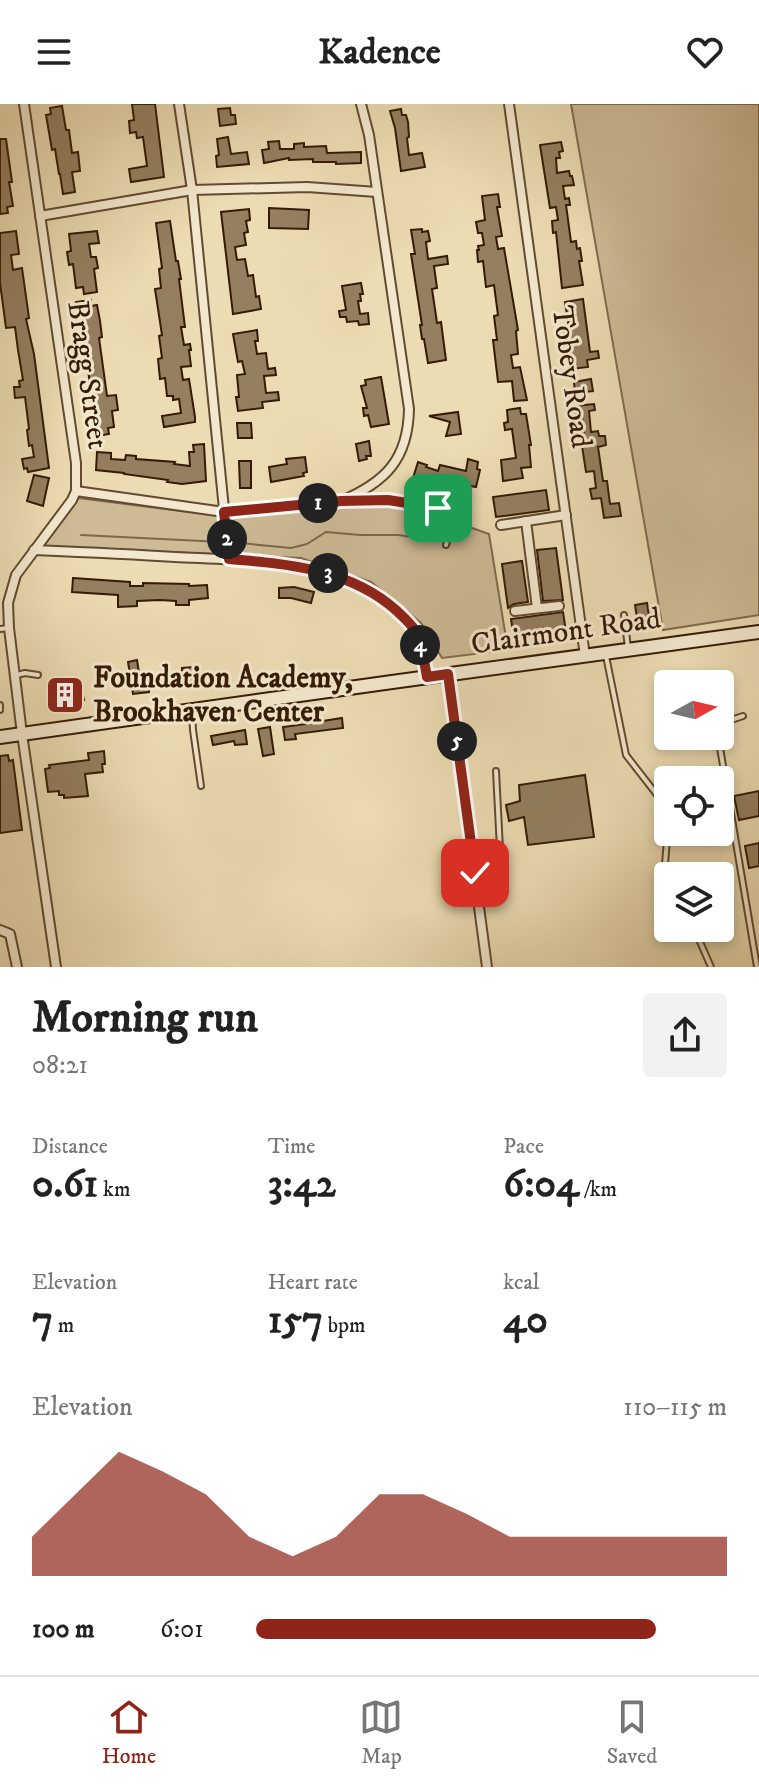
<!DOCTYPE html>
<meta charset="utf-8">
<style>
body{margin:0;font-family:"IM FELL DW Pica",serif;background:#f2f2f2;color:#222;height:100vh;display:flex;flex-direction:column;font-size:30px;white-space:nowrap}
*{box-sizing:border-box;margin:0}
p{font-size:26px;color:#767676}
.icon{flex:none;width:44px;height:44px;fill:none;stroke:currentColor;stroke-width:2;stroke-linecap:round;stroke-linejoin:round}
.map{position:relative;height:863px;overflow:hidden}
.panel{display:flex;flex-direction:column;background:#fff;flex:1}
.panel>*{flex:none}
.needle{width:52px;rotate:82deg}
.tools{position:absolute;left:654px;top:566px;display:grid;gap:16px}
.tools a{display:grid;place-items:center;width:80px;height:80px;border-radius:8px;background:#fff;box-shadow:0 4px 12px #0003;font-size:40px}
.pin{position:absolute;display:grid;place-items:center;width:68px;height:68px;color:#fff;margin:-34px;border-radius:16px;box-shadow:0 4px 12px #0006}
.km{position:absolute;width:40px;height:40px;margin:-20px;border-radius:50%;background:#222;color:#fff;font-size:22px;line-height:40px;text-align:center}
.round{display:grid;place-items:center;flex:none;width:84px;height:84px;border-radius:8px;background:#f2f2f2}
.headline{display:flex;align-items:center;justify-content:space-between;height:136px;padding:0 32px}
h1{font-size:44px;font-weight:700;line-height:60px}
.figures{display:grid;grid-template-columns:repeat(3,1fr);gap:12px;height:136px;padding:8px 32px}
.figures div{display:grid;align-content:center}
.figures b{font-size:40px;font-weight:700}
.figures small{font-size:22px;font-weight:400}
.figures p{font-size:22px}
.chart{height:224px;padding:16px 32px}
.chart p{display:flex;justify-content:space-between}
.chart svg{width:100%;height:144px;margin-top:8px;fill:#8f2418;opacity:.7}
ul{padding:0 32px;list-style:none;font-size:26px}
li{display:grid;grid-template-columns:128px 96px 1fr;align-items:center;height:60px}
li i{height:20px;border-radius:10px;background:#8f2418}
header{display:flex;justify-content:space-between;align-items:center;height:104px;padding:0 32px;background:#fff;font-size:36px;font-weight:700}
.dock{display:flex;justify-content:space-around;align-items:center;height:112px;border-top:2px solid #e0e0e0;background:#fff;font-size:22px;color:#767676}
.dock a{display:grid;justify-items:center;gap:4px}
.dock .selected{color:#8f2418}
.map>svg:first-child{display:block}
.green{fill:#cdbb96;stroke:#806b4e;stroke-width:2}
.lines{fill:none;stroke-linecap:round;stroke-linejoin:round}
.stream{stroke:#7d674a;stroke-width:2}
.building{fill:#947f60;stroke:#341b06;stroke-width:2}
.service-casing{stroke:#624b31;stroke-width:8}
.minor-casing{stroke:#624b31;stroke-width:12}
.secondary-casing{stroke:#341b06;stroke-width:16}
.service{stroke:#f3e8ce;stroke-width:4}
.minor{stroke:#f3e8ce;stroke-width:8}
.secondary{stroke:#f3e8ce;stroke-width:12}
.route-casing{stroke:#fff;stroke-width:16}
.route{stroke:#8f2418;stroke-width:10}
.labels{text-anchor:middle;dominant-baseline:central;stroke-width:6;stroke-linejoin:round;paint-order:stroke}
.street-label{font-size:30px;fill:#341b06;stroke:#f3e8ce}
.poi-label{font-size:30px;font-weight:bold;fill:#341b06;stroke:#f3e8ce;text-anchor:start}
</style>
<header><svg class="icon" aria-label="menu" viewBox="0 0 24 24"><path d="M4 6h16M4 12h16M4 18h16"/></svg>Kadence<svg class="icon" aria-label="heart" viewBox="0 0 24 24"><path d="M12 20l-8-8c-3-5 5-10 8-4 3-6 11-1 8 4z"/></svg></header>
<div class="map">
<svg width="759" height="863" viewBox="0 0 759 863">
<rect width="100%" height="100%" fill="#ecdcb3"/>
<filter id="stains"><feTurbulence type="fractalNoise" baseFrequency=".0025" numOctaves="4"/><feColorMatrix values="0 0 0 0 .2 0 0 0 0 .09 0 0 0 0 .02 0 0 0 .5 -.17"/></filter>
<radialGradient id="worn" r=".72"><stop offset=".6" stop-color="#630" stop-opacity="0"/><stop offset="1" stop-color="#630" stop-opacity=".3"/></radialGradient>
<g class="green">
<path d="M571 0H759V511L663 526Z"/>
<path d="M78 394 221 412 350 401 419 405 489 430 508 546 442 554 421 519 371 478 301 454 40 442Z"/>
</g>
<g class="lines">
<g class="stream">
<path d="M81 431 222 438"/>
<path d="M229 438 291 444 307 440 326 428 360 431H398L419 434"/>
</g>
</g>
<g class="building">
<path d="M132 0H155L164 73 131 78 129 65 147 62 143 33 137 34 136 28 130 29 129 17 134 16Z"/>
<path d="M62 2 66 26H69L72 49 78 48 80 67 72 68 75 88 63 90 60 70H59L55 45 52 46 46 11 51 10 50 4Z"/>
<path d="M230 4 231 11H235L236 20 220 22 218 5Z"/>
<path d="M401 5 402 11H406L408 18 409 33 407 34 409 51 422 49 425 63 401 67 395 24 390 7Z"/>
<path d="M228 33 231 50 247 48 249 60 217 63 216 52 219 51 217 35Z"/>
<path d="M0 35H6L12 78H9L13 102 7 103 8 109 0 110Z"/>
<path d="M279 37 280 45H294V40L304 39V43L326 42 327 49 361 48V59L336 60V58H313V55L289 56V54L264 59 262 46 269 45 268 38Z"/>
<path d="M561 38 563 47 559 48 560 54H556L557 69 569 67 570 72H572L574 81 563 82 565 95 569 94 570 101H566L571 138 576 137 577 145 580 144 582 157H579L583 181 562 184 556 128 553 129 552 117 558 116 556 103 550 104 540 41Z"/>
<path d="M498 90 500 103H497L502 132 496 133 498 145 504 144 518 226 516 227 518 250 511 251 513 264 520 263 527 296 514 297 512 277 498 278 493 236H497L494 212 498 211 494 181 486 183 483 157 478 158 477 146H479L478 142 484 141 482 129H478L476 118 485 116 482 92Z"/>
<path d="M269 104 309 106 308 125 269 124Z"/>
<path d="M249 105 250 116 246 117 248 128 244 129 246 141 235 143 237 156 245 155 248 172 253 171 256 193 259 192 261 205 233 210 221 108Z"/>
<path d="M170 117 176 157H178L181 175H179L185 223H181L184 241 190 240 191 246H189L191 262 181 263 183 276 189 275 195 313V318L164 323 162 312 181 309 179 295 173 296V292H167L165 274 160 275 158 255 162 254 159 232 162 231 155 185 161 184 159 165 162 164 156 119Z"/>
<path d="M422 125V128L428 127 430 137 426 138 428 155 447 152 448 160 434 162 437 184 432 185 437 219 441 218 446 256 428 259 424 235H422L420 221H422L411 150H415L411 126Z"/>
<path d="M16 127 19 150 11 151 13 166 22 164 29 214 26 215 34 250 49 364 28 368 27 364 24 365 22 355 34 353 32 341 29 342 27 326 29 325 25 293 15 294 14 283H20L19 277 23 276 18 246 15 223 6 224 0 179V129Z"/>
<path d="M97 127 99 139 89 140 91 153H96L98 164 94 165 97 188 84 190 83 183 76 184 73 160 69 161 67 148 71 147 69 130Z"/>
<path d="M361 179 363 190H360L361 197H358L360 210 368 209 369 220 359 221 358 217 347 218 346 213H340L339 207 346 206 342 182Z"/>
<path d="M583 195 590 248 598 247 599 254 587 256 588 263 572 265 567 236H565L563 224H569L565 198Z"/>
<path d="M91 196V202L97 201 100 217 102 233 99 234 107 292 116 291 118 306 112 307 114 323 108 324 109 330 97 332 84 236 76 198Z"/>
<path d="M257 226 258 237H255L257 250 266 249 268 265 275 264 276 271 264 272 266 289 278 288 279 296 262 298 263 304 238 307 236 293H239L237 271 245 270 242 257 238 258 233 230Z"/>
<path d="M381 273 389 320 371 323 368 311 364 312 363 304H367L361 282 366 281 365 276Z"/>
<path d="M591 275 593 287 575 289 574 278Z"/>
<path d="M594 300 595 306 589 307 591 328 598 327 599 332H605L606 341 598 343 603 377H607L610 400 619 399 621 412 604 414 601 394 592 395 590 385 596 384 594 367 586 368 580 329 584 328 582 313 576 314 575 302Z"/>
<path d="M520 304 521 310H526L531 341H529L531 363 521 364 523 374 503 377 501 356 516 354 512 325 505 326 504 319 508 318 507 306Z"/>
<path d="M458 308 461 330 446 332 450 318 429 312Z"/>
<path d="M237 319H251L252 334H238Z"/>
<path d="M369 337 371 352H366L367 355 359 357 356 340Z"/>
<path d="M204 340 206 377 182 380 167 378 168 376 124 370V369L96 366 97 348 111 349V355L125 356 126 351 136 352V355L175 358 174 360 190 362 189 348H194L193 341Z"/>
<path d="M305 353 307 368 303 369 304 372 271 378 269 363 287 360 286 355Z"/>
<path d="M468 355 478 358 477 365 480 366 476 383 455 379 454 382 426 376V378L413 374 418 358 427 361 426 363 438 367 440 361 466 367Z"/>
<path d="M239 357H251V384H240Z"/>
<path d="M34 371 49 374 43 402 27 397Z"/>
<path d="M546 386 549 406 496 413 493 393Z"/>
<path d="M556 444 563 496 543 497 537 446Z"/>
<path d="M522 457 528 498 514 500 508 504 502 460Z"/>
<path d="M73 474 130 478V482H143V479L189 480V482L207 481 208 494 189 496V501H176V497L160 496 137 497V502L118 503V491L72 488Z"/>
<path d="M294 483 314 488 311 499 291 494H279V484Z"/>
<path d="M647 499 650 518 638 520 635 501Z"/>
<path d="M563 508 566 528 514 535 511 515Z"/>
<path d="M137 556 139 569 146 568 147 572 182 568V564L194 563 195 578 149 584V588L133 590 128 558Z"/>
<path d="M77 581 81 584 84 596 52 600 51 597H48L47 590 51 589 50 585Z"/>
<path d="M342 614 343 624 295 630 296 635 285 636 283 623 306 620 305 616 316 615 317 618Z"/>
<path d="M270 623 274 650 263 652 258 625Z"/>
<path d="M245 626 247 640 235 641 234 637 213 641 211 632Z"/>
<path d="M104 647 105 660H102L103 668 85 670 88 692 64 694V691H59V687L48 688 45 665 50 664 49 661 89 656 88 649Z"/>
<path d="M8 651 9 657 13 656 22 726 0 729V652Z"/>
<path d="M585 671 594 733 528 741 524 713 509 717 506 701 520 697 519 681Z"/>
<path d="M759 687V712L739 716 734 692Z"/>
<path d="M759 739V762L749 764 745 742Z"/>
</g>
<g class="lines">
<defs>
<g id="service">
<path d="M446 441 455 409"/>
<path d="M624 511 628 544"/>
<path d="M0 525 9 524"/>
<path d="M606 552 626 651 668 705"/>
<path d="M17 571 25 569 38 571"/>
<path d="M0 601V606"/>
<path d="M192 608 193 626 201 682"/>
<path d="M720 627 731 616 743 612"/>
<path d="M718 632 757 863"/>
<path d="M496 667 500 745 505 786"/>
<path d="M668 724 665 760 670 772"/>
<path d="M694 824 711 863"/>
</g>
<g id="minor">
<path d="M24 0 76 359V387L72 396 16 471 8 499 9 524 22 630 56 863"/>
<path d="M179 0 192 86 229 455"/>
<path d="M509 0 585 552"/>
<path d="M40 112 192 86 307 83 377 88"/>
<path d="M76 387 224 408 341 397 388 396 438 404 464 411 465 418"/>
<path d="M341 397C386 378 408 355 409 305L369 31 361 0"/>
<path d="M526 417 537 504"/>
<path d="M501 421 566 411"/>
<path d="M34 446C81 448 128 450 175 453 253 457 357 454 410 521 422 535 424 555 427 573"/>
<path d="M515 507 559 502"/>
<path d="M448 570 487 863"/>
<path d="M0 826 10 830 17 863"/>
</g>
<path id="secondary" d="M0 633 392 578 759 528"/>
</defs>
<use href="#service" class="service-casing"/>
<use href="#minor" class="minor-casing"/>
<use href="#secondary" class="secondary-casing"/>
<use href="#service" class="service"/>
<use href="#minor" class="minor"/>
<use href="#secondary" class="secondary"/>
</g>
<g class="lines">
<defs>
<path id="route" d="M438 404 388 396 341 397 224 408 229 455C289 460 350 465 397 507 403 513 409 518 414 525 422 539 424 557 427 573L448 570 475 769"/>
</defs>
<use href="#route" class="route-casing"/>
<use href="#route" class="route"/>
</g>
<defs>
<symbol id="building-square" viewBox="-11 -11 22 22"><rect x="-9" y="-9" width="18" height="18" rx="4" fill="#8f2418" stroke="#f3e8ce"/><path d="M-4-6H4V6H1V3H-1V6H-4ZM-2.5-4.3h1.7v1.8h-1.7ZM.8-4.3h1.7v1.8H.8ZM-2.5-1h1.7V.8h-1.7ZM.8-1h1.7V.8H.8Z" fill="#fff"/></symbol>
</defs>
<g fill-rule="evenodd">
<use href="#building-square" x="43" y="569" width="44" height="44"/>
</g>
<g class="labels">
<g class="street-label">
<text transform="translate(87 271) rotate(82)">Bragg Street</text>
<text transform="translate(571 273) rotate(82)">Tobey Road</text>
<text transform="translate(566 528) rotate(-8)">Clairmont Road</text>
</g>
<g class="poi-label">
<text x="93" y="574">Foundation Academy,<tspan x="93" dy="34">Brookhaven Center</tspan></text>
</g>
</g>
<rect width="100%" height="100%" filter="url(#stains)"/>
<rect width="100%" height="100%" fill="url(#worn)"/>
</svg>
<div class="tools">
<a><svg class="needle" viewBox="-14 -14 28 28"><path d="M0-13l5 13h-10z" fill="#e53935"/><path d="M0 13l5-13h-10z" fill="#767676"/></svg></a>
<a><svg class="icon" aria-label="locate" viewBox="0 0 24 24"><circle cx="12" cy="12" r="6"/><path d="M12 2v4M12 18v4M2 12h4M18 12h4"/></svg></a>
<a><svg class="icon" aria-label="layers" viewBox="0 0 24 24"><path d="M12 4l9 5-9 5-9-5zM3 14l9 5 9-5"/></svg></a>
</div>
<div class="pin" style="left:438px;top:404px;background:#1e9e55"><svg class="icon" aria-label="arrive" viewBox="0 0 24 24"><path d="M6 21V4h12l-3 4 3 4H6"/></svg></div>
<div class="pin" style="left:475px;top:769px;background:#d93025"><svg class="icon" aria-label="check" viewBox="0 0 24 24"><path d="M5 12l5 5 9-10"/></svg></div>
<b class="km" style="left:318px;top:399px">1</b>
<b class="km" style="left:227px;top:435px">2</b>
<b class="km" style="left:328px;top:469px">3</b>
<b class="km" style="left:420px;top:541px">4</b>
<b class="km" style="left:457px;top:637px">5</b>
</div>
<section class="panel">
<div class="headline"><div><h1>Morning run</h1><p>08:21</p></div><a class="round"><svg class="icon" aria-label="share" viewBox="0 0 24 24"><path d="M12 15V3M7 8l5-5 5 5M5 13v7h14v-7"/></svg></a></div>
<div class="figures">
<div><p>Distance</p><b>0.61<small> km</small></b></div>
<div><p>Time</p><b>3:42</b></div>
<div><p>Pace</p><b>6:04<small> /km</small></b></div>
</div>
<div class="figures">
<div><p>Elevation</p><b>7<small> m</small></b></div>
<div><p>Heart rate</p><b>157<small> bpm</small></b></div>
<div><p>kcal</p><b>40</b></div>
</div>
<div class="chart"><p><span>Elevation</span>110–115 m</p>
<svg viewBox="0 0 160 44" preserveAspectRatio="none"><path d="M0 44V32L10 19L20 6L30 12L40 19L50 32L60 38L70 32L80 19L90 19L100 25L110 32L120 32L130 32L140 32L150 32L160 32V44z"/></svg>
</div>
<ul>
<li><b>100 m</b>6:01<i style="width:85%"></i></li>
</ul>
</section>
<nav class="dock">
<a class="selected"><svg class="icon" aria-label="home" viewBox="0 0 24 24"><path d="M3 11l9-7 9 7M6 9v11h12V9"/></svg>Home</a>
<a><svg class="icon" aria-label="map" viewBox="0 0 24 24"><path d="M3 6l6-2 6 2 6-2v14l-6 2-6-2-6 2zM9 4v14M15 6v14"/></svg>Map</a>
<a><svg class="icon" aria-label="saved" viewBox="0 0 24 24"><path d="M7 4h10v16l-5-4-5 4z"/></svg>Saved</a>
</nav>
